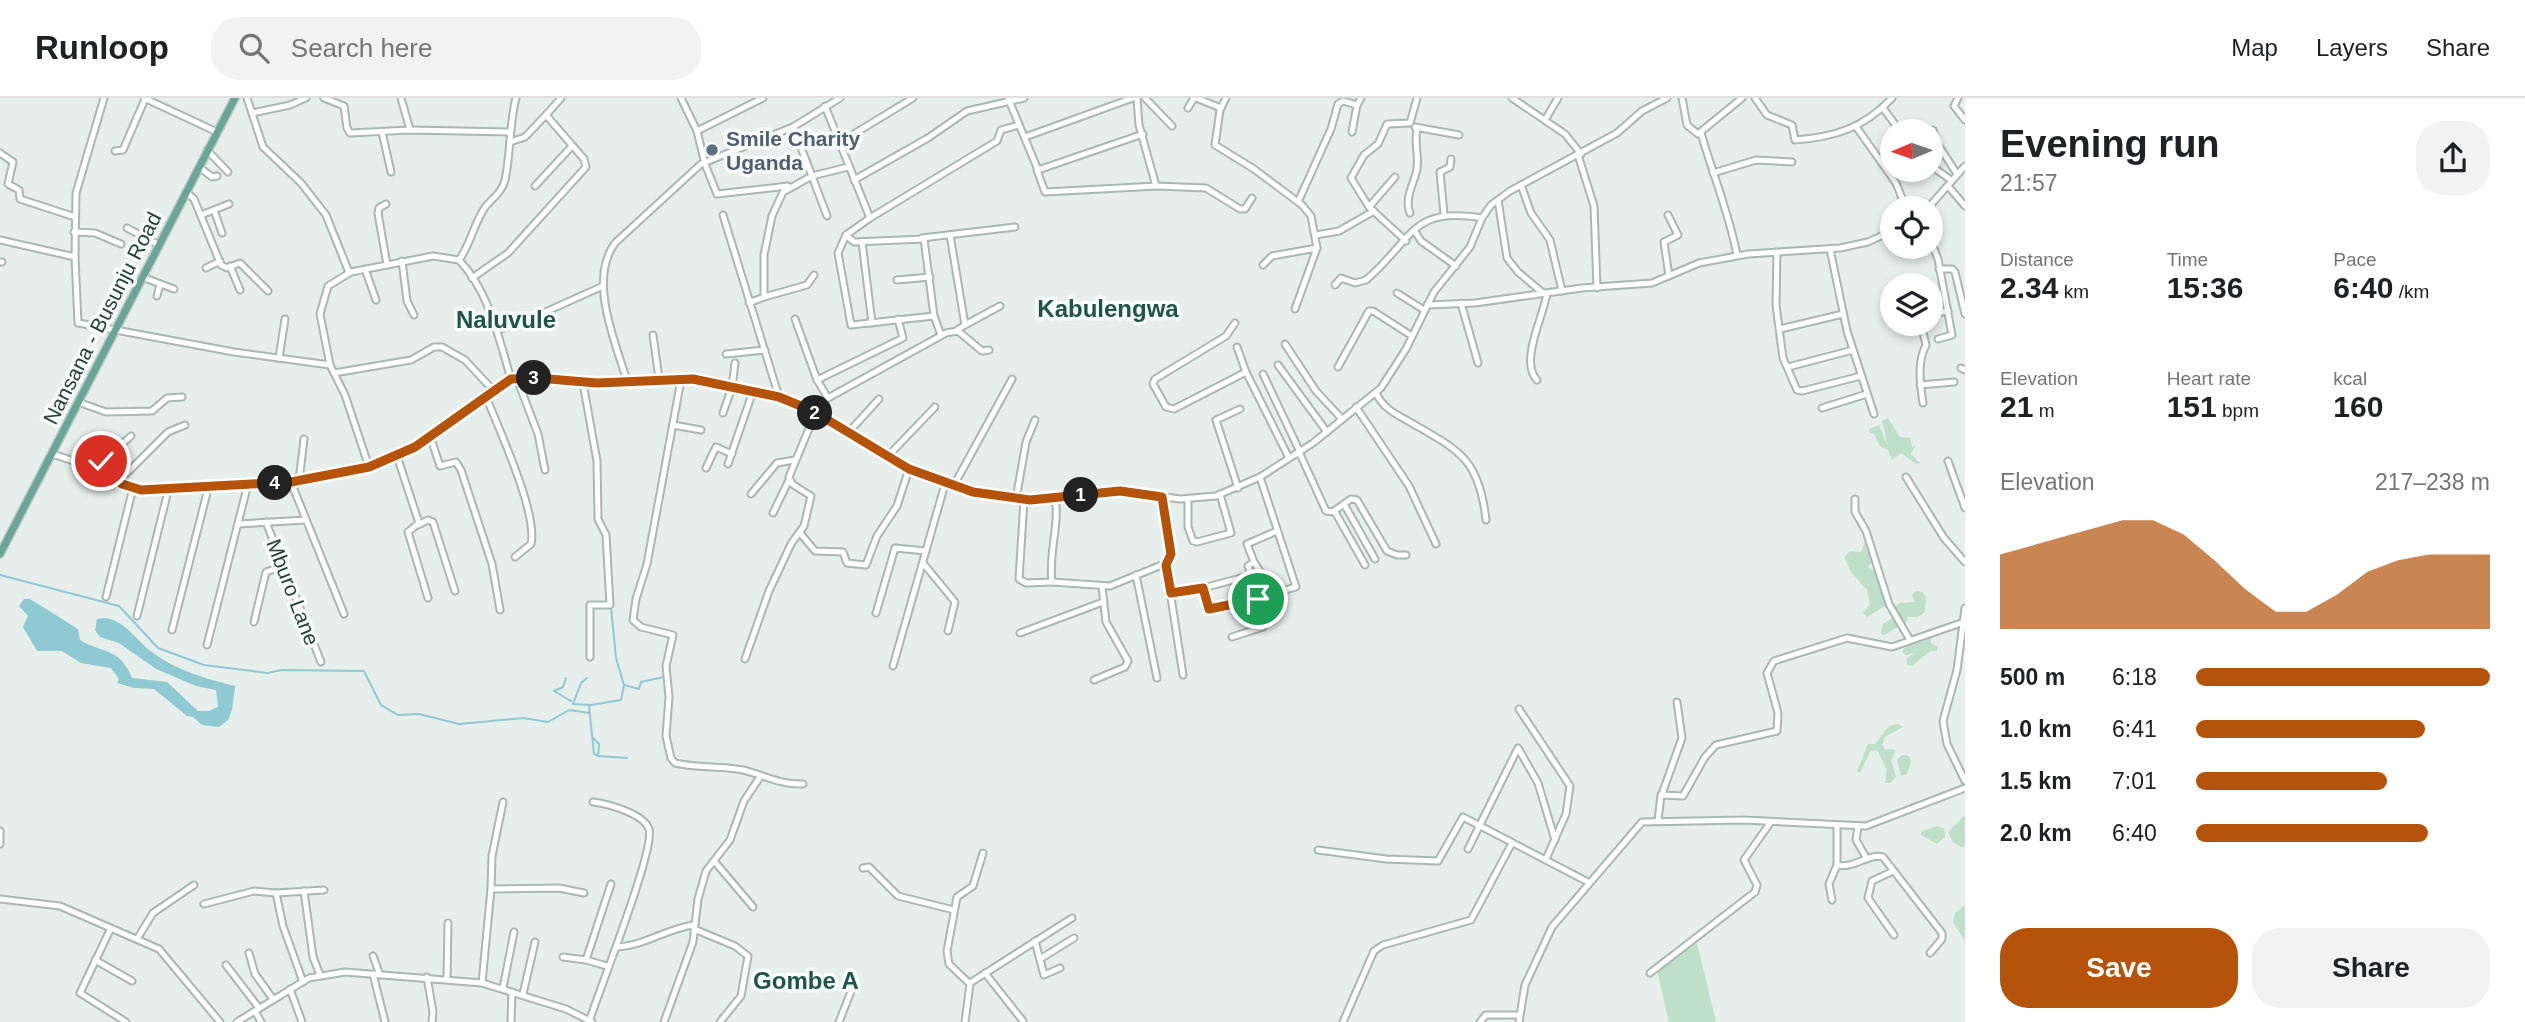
<!DOCTYPE html>
<meta charset="utf-8">
<style>
body{margin:0;font-family:Arial,sans-serif;background:#f2f2f2;color:#202124;height:100vh;display:flex;flex-direction:column;font-size:26px;white-space:nowrap}
*{box-sizing:border-box;margin:0}
p{font-size:23px;color:#757577}
.icon{flex:none;width:38px;height:38px;fill:none;stroke:currentColor;stroke-width:2;stroke-linecap:round;stroke-linejoin:round}
.map{position:relative;flex:1;overflow:hidden}
.details{display:flex;flex-direction:column;background:#fff;width:560px}
.details>*{flex:none}
.needle{width:46px;rotate:268deg}
.tools{position:absolute;left:1880px;top:21px;display:grid;gap:14px}
.tools a{display:grid;place-items:center;width:63px;height:63px;border-radius:50%;background:#fff;box-shadow:0 4px 10px #0003;font-size:35px}
.pin{position:absolute;display:grid;place-items:center;width:60px;height:60px;color:#fff;margin:-30px;border:4px solid #fff;border-radius:50%;box-shadow:0 2px 7px #0007}
.km{position:absolute;width:35px;height:35px;margin:-18px;border-radius:50%;background:#222;color:#fff;font-size:19px;line-height:35px;text-align:center}
.round{display:grid;place-items:center;flex:none;width:74px;height:74px;border-radius:28px;background:#f2f2f2}
.head{display:flex;align-items:center;justify-content:space-between;height:119px;padding:0 35px}
h1{font-size:38px;font-weight:700;line-height:52px}
.metrics{display:grid;grid-template-columns:repeat(3,1fr);gap:10px;height:119px;padding:7px 35px}
.metrics div{display:grid;align-content:center}
.metrics b{font-size:30px;font-weight:700}
.metrics small{font-size:19px;font-weight:400}
.metrics p{font-size:19px}
.chart{height:196px;padding:14px 35px}
.chart p{display:flex;justify-content:space-between}
.chart svg{width:100%;height:126px;margin-top:7px;fill:#b45309;opacity:.7}
.primary-button{display:flex;gap:14px;margin-top:auto;padding:14px 35px}
.primary-button a{flex:1;height:80px;border-radius:28px;background:#b45309;color:#fff;font-size:28px;font-weight:700;line-height:80px;text-align:center}
.primary-button a+a{background:#f2f2f2;color:#202124}
ul{padding:0 35px;list-style:none;font-size:23px}
li{display:grid;grid-template-columns:112px 84px 1fr;align-items:center;height:52px}
li i{height:18px;border-radius:9px;background:#b45309}
header{display:flex;align-items:center;gap:42px;box-sizing:border-box;height:98px;padding:0 35px;background:#fff;border-bottom:2px solid #e0e0e0}
header strong{font-size:33px}
nav{display:flex;gap:38px;margin-inline-start:auto;font-size:24px}
.search{width:490px;height:63px;background:#f2f2f2;display:flex;align-items:center;gap:18px;box-sizing:border-box;padding:0 24px;border-radius:28px;color:#757577;font-size:26px}
main{display:flex;flex:1;min-height:0}
.map>svg:first-child{display:block}
.green{fill:#bfe0c8}
.water{fill:#8ec9d4}
.lines{fill:none;stroke-linecap:round;stroke-linejoin:round}
.stream{stroke:#8ec9d4;stroke-width:2}
.minor-casing{stroke:#a8b8b2;stroke-width:9}
.major-casing{stroke:#c2cac8;stroke-width:10}
.minor{stroke:#fff;stroke-width:5}
.major{stroke:#6aa596;stroke-width:7}
.route-casing{stroke:#fff;stroke-width:14}
.route{stroke:#b45309;stroke-width:9}
.service-dot{fill:#5c6f8a;stroke:#f7fbf9;stroke-width:2.5}
.labels{text-anchor:middle;dominant-baseline:central;stroke-width:7;stroke-linejoin:round;paint-order:stroke}
.service-label{font-size:21px;font-weight:bold;fill:#4e5e75;stroke:#f7fbf9;text-anchor:start}
.street-label{font-size:21px;fill:#24423a;stroke:#f7fbf9}
.quarter-label{font-size:24px;font-weight:bold;fill:#1f5548;stroke:#f7fbf9}
</style>
<header>
<strong>Runloop</strong>
<div class="search"><svg class="icon" aria-label="search" viewBox="0 0 24 24"><circle cx="10" cy="10" r="6"/><path d="M15 15l6 6"/></svg>Search here</div>
<nav><a>Map</a><a>Layers</a><a>Share</a></nav>
</header>
<main>
<div class="map">
<svg width="1965" height="924" viewBox="0 0 1965 924">
<rect width="100%" height="100%" fill="#e6efeb"/>
<g class="green">
<path d="M1888 320 1900 339 1910 340 1912 349 1916 347 1911 356 1920 365 1916 366 1901 355 1892 362 1888 352 1880 348 1874 336 1869 334V331L1879 327 1888 348 1882 323Z"/>
<path d="M1865 444 1869 448 1872 464 1868 469 1874 472 1879 488 1891 499 1885 508 1867 519 1863 515 1870 506 1867 492 1851 474 1844 459 1850 453 1861 454Z"/>
<path d="M1916 493 1922 494 1926 499 1925 514 1918 519H1908L1905 527 1893 510 1900 505 1915 504 1912 497Z"/>
<path d="M1892 520 1898 529 1884 537 1881 536 1883 526Z"/>
<path d="M1930 538 1931 545 1938 549 1937 553H1930L1912 568 1907 567 1906 561 1915 555 1906 557 1902 554 1904 550Z"/>
<path d="M1898 626 1903 629 1885 639 1882 647 1885 651 1896 652 1891 662 1896 679 1890 685H1885L1887 672 1878 653 1871 652 1860 675 1857 673 1868 646H1875L1889 628Z"/>
<path d="M1902 657 1909 658 1911 664 1907 676 1901 678 1897 662Z"/>
<path d="M1965 717V748L1961 749 1953 744 1948 734Z"/>
<path d="M1938 728 1944 730 1945 739 1937 746 1921 737 1922 733Z"/>
<path d="M1965 807V843L1953 824 1955 815Z"/>
<path d="M1697 845 1716 924H1669L1657 872Z"/>
</g>
<path class="water" d="M30 501 78 531 80 542C103 556 120 549 132 580L167 584 198 613H209L218 609 216 592 196 588 156 571 119 545 100 539 95 532 97 521C121 515 136 543 152 554 175 572 207 581 235 588L232 612 228 622 219 629 202 627 193 619 187 618 154 591 134 590 117 585 119 581 111 570 81 565 62 553H37L23 529 28 518 19 508 24 501Z"/>
<g class="lines">
<g class="stream">
<path d="M0 477 119 508 158 550 204 567 267 575 282 572 364 573 381 607 398 617 419 616 459 626 523 620 548 624 569 612 589 615"/>
<path d="M566 580 563 589 554 593 571 603"/>
<path d="M587 580 581 585 573 606 591 607 621 602 624 587 616 560 611 509"/>
<path d="M624 587 639 591 641 584 664 579"/>
<path d="M589 608 594 656 598 658"/>
<path d="M593 640 599 646 598 658 627 660"/>
</g>
<defs>
<g id="minor">
<path d="M104 0 76 95 75 159 78 225 234 254 330 267"/>
<path d="M144 0 217 34"/>
<path d="M247 0 263 49 301 85 326 117 348 172 351 174 433 158 459 162C489 193 499 241 511 281"/>
<path d="M324 0 344 8 347 30 350 35 410 32 509 34"/>
<path d="M401 0 410 32"/>
<path d="M681 0 697 33 705 66 717 96 788 88"/>
<path d="M1008 0 1038 72 1143 36"/>
<path d="M1137 0 1139 27 1156 88 1206 90 1240 111H1245L1252 100"/>
<path d="M1145 0 1172 28"/>
<path d="M1196 0 1221 10"/>
<path d="M1226 0 1220 12 1215 47 1254 71 1302 107 1311 118 1317 150 1295 211"/>
<path d="M1512 0 1565 36 1581 56"/>
<path d="M1682 0 1687 27 1698 36 1742 0"/>
<path d="M1755 0 1767 17 1792 27 1795 42C1835 39 1864 30 1892 0"/>
<path d="M1958 0 1954 8 1965 22"/>
<path d="M825 8 870 120 997 43 1001 32 1019 27"/>
<path d="M1188 10 1194 0"/>
<path d="M1883 10 1900 33"/>
<path d="M252 15 290 7 306 0"/>
<path d="M1545 22 1558 0"/>
<path d="M1415 29 1459 37"/>
<path d="M1857 30 1896 85 1906 110"/>
<path d="M1933 32 1937 45 1957 76"/>
<path d="M697 33 763 0"/>
<path d="M382 34 391 74"/>
<path d="M1352 34 1357 7"/>
<path d="M1701 35C1713 77 1729 115 1737 157"/>
<path d="M1025 39 1133 0"/>
<path d="M510 44 525 39 546 17"/>
<path d="M839 45 913 0"/>
<path d="M207 52 228 74"/>
<path d="M115 53 123 52 145 1"/>
<path d="M0 55 13 64 8 86 19 92 20 101 75 119"/>
<path d="M1578 57 1594 108 1597 190"/>
<path d="M1930 67 1951 82"/>
<path d="M199 69 212 79 217 78"/>
<path d="M1037 72 1045 94 1157 88"/>
<path d="M1713 75 1756 62 1792 64"/>
<path d="M854 82 928 40 967 13 1024 0"/>
<path d="M1521 87 1531 115 1550 142 1562 193"/>
<path d="M535 88 572 48"/>
<path d="M1948 88 1965 108"/>
<path d="M186 94 194 101 221 167 227 170 240 165 268 193"/>
<path d="M1498 102 1507 160 1518 174 1543 195"/>
<path d="M1298 104 1331 31 1338 6 1343 3 1357 7 1361 0"/>
<path d="M386 106 379 110 378 115 387 167"/>
<path d="M1369 109 1395 79"/>
<path d="M1928 110 1965 68"/>
<path d="M214 112 222 135"/>
<path d="M1410 115C1404 100 1414 86 1417 71 1419 57 1414 44 1417 30"/>
<path d="M1444 116 1440 74 1450 69 1451 61"/>
<path d="M201 117 229 106"/>
<path d="M723 117 779 299"/>
<path d="M1668 117 1678 137 1664 144 1669 178"/>
<path d="M827 118 812 78 848 69"/>
<path d="M870 120 846 137 838 155 851 227 934 218"/>
<path d="M127 130 159 147"/>
<path d="M1414 132 1421 143 1456 168"/>
<path d="M74 134 95 135 121 146"/>
<path d="M846 137 854 144 924 141 934 218 941 237"/>
<path d="M950 137 965 227 957 232"/>
<path d="M1316 137 1339 133 1374 113"/>
<path d="M922 140 1015 129"/>
<path d="M1930 141 1938 161 1952 237 1938 241"/>
<path d="M0 142 75 159"/>
<path d="M1406 143 1369 109 1351 80 1364 57 1378 46 1387 26 1410 25 1417 0"/>
<path d="M862 144 872 225"/>
<path d="M1830 151 1847 233 1874 316"/>
<path d="M1777 154 1776 207 1783 260 1797 292 1802 293 1861 278"/>
<path d="M459 162C471 146 474 124 486 108 494 99 502 94 505 82 511 54 509 27 516 0"/>
<path d="M402 163 407 203 414 217"/>
<path d="M0 164H2"/>
<path d="M1263 167 1272 158 1317 150"/>
<path d="M230 168 240 192"/>
<path d="M206 170 220 163"/>
<path d="M365 171 376 202"/>
<path d="M1939 171H1952L1955 174 1965 216"/>
<path d="M351 174 328 188 320 216 330 267 345 297 369 369"/>
<path d="M142 179 174 191"/>
<path d="M472 180 508 155 586 69 584 61 546 17 561 0"/>
<path d="M897 182 930 179"/>
<path d="M1335 187 1341 180 1355 185 1366 182C1414 141 1410 108 1482 120"/>
<path d="M1397 195 1424 212"/>
<path d="M157 198 160 186"/>
<path d="M764 199 807 187 814 177"/>
<path d="M749 205 764 199V157L772 118 783 94 812 78 793 29"/>
<path d="M1461 205 1478 265"/>
<path d="M1427 207 1475 205 1582 190 1652 185 1699 165 1748 156 1840 150 1868 144 1892 133"/>
<path d="M1930 216 1948 213"/>
<path d="M795 221 817 282"/>
<path d="M1235 225 1226 238 1155 281 1153 286 1166 309 1174 311 1246 274 1289 360"/>
<path d="M1921 226 1926 247C1917 264 1920 286 1923 305"/>
<path d="M965 227 1000 208"/>
<path d="M1780 231 1843 216"/>
<path d="M497 232 523 224 603 188"/>
<path d="M653 237 659 281"/>
<path d="M1285 246 1316 293 1342 321"/>
<path d="M1237 249 1246 274"/>
<path d="M726 256 765 252"/>
<path d="M279 260 285 221"/>
<path d="M1278 267 1327 334"/>
<path d="M1338 269 1369 213H1373L1412 238"/>
<path d="M1788 269 1853 252"/>
<path d="M1961 270 1965 272"/>
<path d="M334 275 411 262 434 249H442L465 262 493 292"/>
<path d="M1263 276 1300 354"/>
<path d="M517 281 538 336 545 372"/>
<path d="M681 282 647 466 636 501 633 522 641 529 673 537 666 568 669 599 666 638 671 660 675 665C697 670 721 668 743 672 764 677 780 687 803 686"/>
<path d="M1537 282C1519 264 1544 217 1547 195"/>
<path d="M627 283C615 243 588 182 615 145L701 66 793 29 840 0"/>
<path d="M583 285 597 363 598 421 606 437 610 507H590V559"/>
<path d="M1920 287 1954 284"/>
<path d="M1376 295C1383 310 1394 315 1408 323 1458 352 1479 359 1486 422"/>
<path d="M485 296C498 330 538 414 531 446L515 459"/>
<path d="M828 300 817 282 903 240 898 221"/>
<path d="M78 304 106 314 152 313 167 300 182 299"/>
<path d="M1356 309 1409 388 1436 446"/>
<path d="M1822 310 1867 296"/>
<path d="M813 313 828 300 946 235 958 233 982 253 989 252"/>
<path d="M723 315 732 289 735 265"/>
<path d="M673 327 701 332"/>
<path d="M847 336 879 301"/>
<path d="M430 338 440 368 456 364 461 372 492 466 500 512"/>
<path d="M52 356 102 372 122 386 141 392 291 384 369 369 415 349 511 281 537 280 597 285 693 281 779 299 813 313 909 371 945 386 999 399 1030 402 1120 393 1180 401 1216 398 1260 379 1313 345 1381 290 1406 251 1434 194 1470 149 1482 120 1491 107 1510 93 1617 35 1642 13 1667 0"/>
<path d="M1295 356H1300L1326 413 1335 414 1365 467"/>
<path d="M397 358 419 425 408 434 428 500"/>
<path d="M888 358 935 309"/>
<path d="M1948 363 1965 410"/>
<path d="M728 366 753 293"/>
<path d="M95 370 131 338"/>
<path d="M706 370 716 349 732 356"/>
<path d="M1906 379 1944 440 1965 464"/>
<path d="M119 383 168 334 185 327"/>
<path d="M299 383 304 341"/>
<path d="M291 384 344 516"/>
<path d="M953 389 1012 281"/>
<path d="M1238 390 1216 322 1240 311"/>
<path d="M751 396 777 365 795 362"/>
<path d="M1055 399C1060 428 1048 455 1052 484L1110 488 1169 464 1171 456 1162 399"/>
<path d="M1016 401 1026 344 1035 322"/>
<path d="M1188 401V429L1193 443 1197 444 1231 435 1220 396"/>
<path d="M1855 401V414L1866 433 1889 506 1910 542"/>
<path d="M1024 402 1019 481 1026 485 1052 484"/>
<path d="M1344 406 1375 461"/>
<path d="M1334 413 1351 401 1357 402 1387 453 1397 457H1406"/>
<path d="M773 415 789 382"/>
<path d="M266 424 321 564"/>
<path d="M238 426 306 422"/>
<path d="M418 427 428 422 433 424 455 493"/>
<path d="M800 435 815 453 843 454 847 465 866 467 877 438 897 408 909 371"/>
<path d="M1254 464 1274 495 1296 489 1260 379"/>
<path d="M923 465 955 504 948 533"/>
<path d="M1166 467 1183 577"/>
<path d="M1136 477 1157 580"/>
<path d="M1203 490 1252 477"/>
<path d="M1171 495 1203 490 1209 511 1258 501 1248 468 1254 464 1247 446 1277 433"/>
<path d="M106 499 133 390"/>
<path d="M1965 510 1957 572 1943 623 1947 646 1965 683"/>
<path d="M876 515 895 450 926 453"/>
<path d="M137 518 169 389"/>
<path d="M254 524 266 474 283 468"/>
<path d="M172 532 209 387"/>
<path d="M1020 535 1103 504"/>
<path d="M1232 539 1263 529 1257 501"/>
<path d="M207 547 248 386"/>
<path d="M745 561 769 493 791 446 804 428 811 398 792 386 789 379 815 316"/>
<path d="M893 568 945 386"/>
<path d="M1094 582 1125 569 1128 563 1106 524 1102 489"/>
<path d="M1519 611 1570 688 1566 716 1546 761"/>
<path d="M1662 696 1682 640 1677 604"/>
<path d="M1658 723 1661 697 1683 698 1705 659 1716 647 1777 633 1778 615 1767 575 1774 563 1847 540 1892 549 1961 525"/>
<path d="M1837 729V767C1854 771 1868 755 1883 759L1942 835V841L1930 855"/>
<path d="M1858 729 1856 742 1867 761"/>
<path d="M0 733V746"/>
<path d="M1468 751 1518 650 1538 685 1555 742"/>
<path d="M1318 752 1386 761 1438 763 1463 719 1588 784"/>
<path d="M715 764 753 809"/>
<path d="M863 770 869 769 898 798 954 812"/>
<path d="M1893 773 1872 783 1868 800 1894 837"/>
<path d="M491 791 492 758 503 704"/>
<path d="M304 793 313 859 320 877"/>
<path d="M276 795 283 828 303 884"/>
<path d="M0 801 60 808 159 851 220 924"/>
<path d="M1832 802 1829 786 1837 767"/>
<path d="M204 806 254 793 276 795 324 792"/>
<path d="M694 831 735 848 748 858 741 898 720 924"/>
<path d="M110 832 80 895 126 924"/>
<path d="M137 841 153 815 194 787"/>
<path d="M1035 843 1044 877 1060 870"/>
<path d="M617 849C644 848 666 831 693 827"/>
<path d="M249 855 255 876 273 901"/>
<path d="M373 858 380 877"/>
<path d="M563 859 586 862"/>
<path d="M1040 861 1074 840"/>
<path d="M95 862 132 883"/>
<path d="M226 867 259 910"/>
<path d="M607 868 586 862 611 786"/>
<path d="M985 875 1023 923"/>
<path d="M1650 875 1755 794 1757 787 1744 762 1770 725"/>
<path d="M373 876 385 924"/>
<path d="M427 879 433 914 432 924"/>
<path d="M447 880 448 825"/>
<path d="M482 885 491 791 559 790 584 795"/>
<path d="M970 885 1072 820"/>
<path d="M503 890 514 834"/>
<path d="M290 891 302 924"/>
<path d="M523 896 535 844"/>
<path d="M255 913 261 924"/>
<path d="M237 924 309 880 345 874 482 885 566 911 592 924"/>
<path d="M511 924 512 894"/>
<path d="M589 924C598 895 656 750 649 731 643 715 608 706 593 704"/>
<path d="M664 924 693 844 698 801 706 773 730 742 744 703 760 679"/>
<path d="M839 924 852 891"/>
<path d="M965 924 970 886 949 866 947 853 957 799 973 788 983 755"/>
<path d="M1343 924 1374 853 1383 847 1471 822 1512 745"/>
<path d="M1480 924 1486 917H1519"/>
<path d="M1519 924 1525 887 1552 829 1642 724 1744 722 1866 728 1965 690"/>
</g>
<path id="major" d="M0 456 235 0"/>
</defs>
<use href="#minor" class="minor-casing"/>
<use href="#major" class="major-casing"/>
<use href="#minor" class="minor"/>
<use href="#major" class="major"/>
</g>
<g class="lines">
<defs>
<path id="route" d="M101 363 95 370 122 386 141 392 291 384 369 369 415 349 511 281 537 280 597 285 693 281 779 299 813 313 909 371 973 394 1030 402 1120 393 1162 399 1171 456 1166 467 1171 495 1203 490 1209 511 1258 501"/>
</defs>
<use href="#route" class="route-casing"/>
<use href="#route" class="route"/>
</g>
<circle class="service-dot" cx="712" cy="52" r="7"/>
<g class="labels">
<g class="service-label">
<text x="726" y="40">Smile Charity<tspan x="726" dy="24">Uganda</tspan></text>
</g>
<g class="street-label">
<text transform="translate(102 220) rotate(-63)">Nansana - Busunju Road</text>
<text transform="translate(293 494) rotate(69)">Mburo Lane</text>
</g>
<g class="quarter-label">
<text x="1108" y="210">Kabulengwa</text>
<text x="506" y="221">Naluvule</text>
<text x="806" y="882">Gombe A</text>
</g>
</g>
</svg>
<div class="tools">
<a><svg class="needle" viewBox="-14 -14 28 28"><path d="M0-13l5 13h-10z" fill="#e53935"/><path d="M0 13l5-13h-10z" fill="#757577"/></svg></a>
<a><svg class="icon" aria-label="locate" viewBox="0 0 24 24"><circle cx="12" cy="12" r="6"/><path d="M12 2v4M12 18v4M2 12h4M18 12h4"/></svg></a>
<a><svg class="icon" aria-label="layers" viewBox="0 0 24 24"><path d="M12 4l9 5-9 5-9-5zM3 14l9 5 9-5"/></svg></a>
</div>
<div class="pin" style="left:1258px;top:501px;background:#1e9e55"><svg class="icon" aria-label="arrive" viewBox="0 0 24 24"><path d="M6 21V4h12l-3 4 3 4H6"/></svg></div>
<div class="pin" style="left:101px;top:363px;background:#d93025"><svg class="icon" aria-label="check" viewBox="0 0 24 24"><path d="M5 12l5 5 9-10"/></svg></div>
<b class="km" style="left:1081px;top:397px">1</b>
<b class="km" style="left:815px;top:315px">2</b>
<b class="km" style="left:534px;top:280px">3</b>
<b class="km" style="left:275px;top:385px">4</b>
</div>
<section class="details">
<div class="head"><div><h1>Evening run</h1><p>21:57</p></div><a class="round"><svg class="icon" aria-label="share" viewBox="0 0 24 24"><path d="M12 15V3M7 8l5-5 5 5M5 13v7h14v-7"/></svg></a></div>
<div class="metrics">
<div><p>Distance</p><b>2.34<small> km</small></b></div>
<div><p>Time</p><b>15:36</b></div>
<div><p>Pace</p><b>6:40<small> /km</small></b></div>
</div>
<div class="metrics">
<div><p>Elevation</p><b>21<small> m</small></b></div>
<div><p>Heart rate</p><b>151<small> bpm</small></b></div>
<div><p>kcal</p><b>160</b></div>
</div>
<div class="chart"><p><span>Elevation</span>217–238 m</p>
<svg viewBox="0 0 160 44" preserveAspectRatio="none"><path d="M0 44V18L10 15L20 12L30 9L40 6L50 6L60 11L70 20L80 30L90 38L100 38L110 32L120 24L130 20L140 18L150 18L160 18V44z"/></svg>
</div>
<ul>
<li><b>500 m</b>6:18<i style="width:100%"></i></li>
<li><b>1.0 km</b>6:41<i style="width:78%"></i></li>
<li><b>1.5 km</b>7:01<i style="width:65%"></i></li>
<li><b>2.0 km</b>6:40<i style="width:79%"></i></li>
</ul>
<div class="primary-button"><a>Save</a><a>Share</a></div>
</section>
</main>
